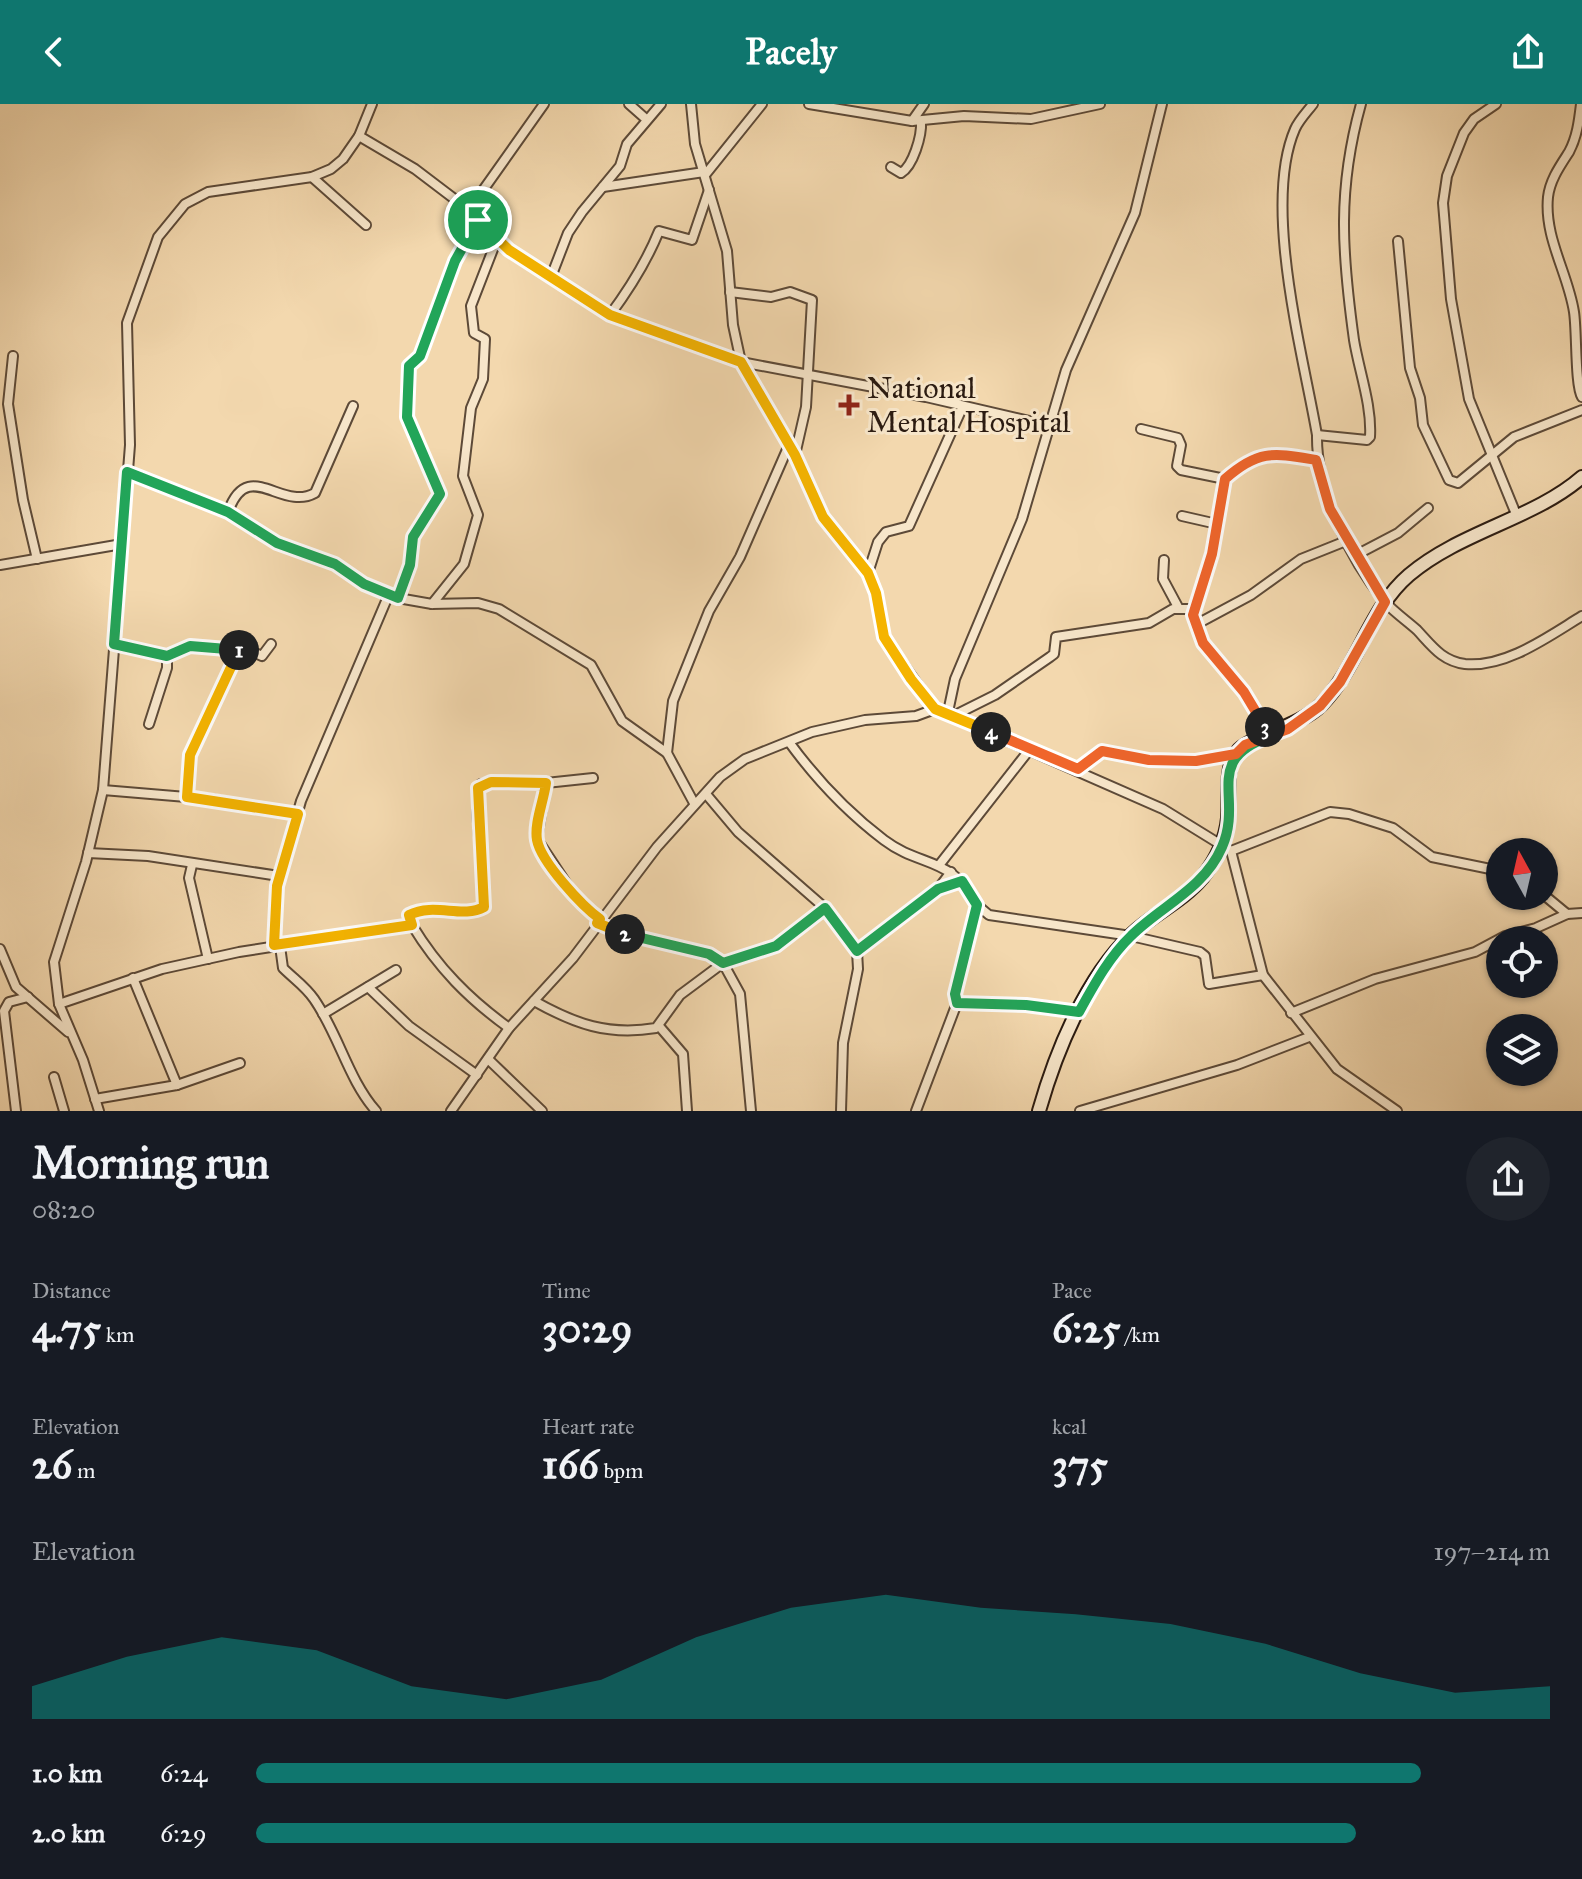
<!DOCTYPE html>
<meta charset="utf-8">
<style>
body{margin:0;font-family:"IM FELL Great Primer",serif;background:#20242c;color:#f1f3f6;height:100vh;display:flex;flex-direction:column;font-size:30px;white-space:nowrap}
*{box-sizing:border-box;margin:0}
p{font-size:26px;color:#9ea1a6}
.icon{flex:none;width:44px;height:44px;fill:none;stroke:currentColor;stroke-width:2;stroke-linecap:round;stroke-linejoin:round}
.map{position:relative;height:1007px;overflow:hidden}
.panel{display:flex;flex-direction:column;background:#171b24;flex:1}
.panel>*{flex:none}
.needle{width:52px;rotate:352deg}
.controls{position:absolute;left:1486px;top:734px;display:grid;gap:16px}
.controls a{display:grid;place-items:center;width:72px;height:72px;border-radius:50%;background:#171b24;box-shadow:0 2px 6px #0004;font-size:40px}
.pin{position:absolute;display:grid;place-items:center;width:68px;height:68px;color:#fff;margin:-34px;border:4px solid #fff;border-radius:50%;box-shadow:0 2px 8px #0007}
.km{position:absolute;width:40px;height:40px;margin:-20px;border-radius:50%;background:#222;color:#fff;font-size:22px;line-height:40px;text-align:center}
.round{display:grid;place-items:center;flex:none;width:84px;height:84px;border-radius:42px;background:#20242c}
.headline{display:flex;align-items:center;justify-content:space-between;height:136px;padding:0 32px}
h1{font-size:44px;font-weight:700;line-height:60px}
.figures{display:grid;grid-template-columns:repeat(3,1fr);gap:12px;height:136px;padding:8px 32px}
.figures div{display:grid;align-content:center}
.figures b{font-size:40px;font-weight:700}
.figures small{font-size:22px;font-weight:400}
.figures p{font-size:22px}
.chart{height:224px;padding:16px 32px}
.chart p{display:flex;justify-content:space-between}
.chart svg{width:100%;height:144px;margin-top:8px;fill:#0f766e;opacity:.7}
ul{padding:0 32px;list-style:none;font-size:26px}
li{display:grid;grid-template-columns:128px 96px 1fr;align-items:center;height:60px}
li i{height:20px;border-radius:10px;background:#0f766e}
header{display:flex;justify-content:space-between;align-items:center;height:104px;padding:0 32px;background:#0f766e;color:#fff;font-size:36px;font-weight:700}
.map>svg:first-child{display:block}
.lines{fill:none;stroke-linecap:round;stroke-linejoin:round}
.street-casing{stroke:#5d4a38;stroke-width:12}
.secondary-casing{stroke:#2b1b11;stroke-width:16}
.street{stroke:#f7e6ca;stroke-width:8}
.secondary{stroke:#f7e6ca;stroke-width:12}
.split-1-casing{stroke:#fff;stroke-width:16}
.split-2-casing{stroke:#fff;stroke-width:16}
.split-3-casing{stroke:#fff;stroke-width:16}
.split-4-casing{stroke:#fff;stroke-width:16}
.split-5-casing{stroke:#fff;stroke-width:16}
.split-1{stroke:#22a559;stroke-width:10}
.split-2{stroke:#f5b400;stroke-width:10}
.split-3{stroke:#22a559;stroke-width:10}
.split-4{stroke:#f0652b;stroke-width:10}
.split-5{stroke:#f5b400;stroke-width:10}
.poi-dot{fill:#8f2418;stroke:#f7e6ca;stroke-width:3}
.labels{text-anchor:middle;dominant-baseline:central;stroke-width:6;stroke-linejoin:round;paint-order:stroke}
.poi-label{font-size:30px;fill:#2b1b11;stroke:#f7e6ca;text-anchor:start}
</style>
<header><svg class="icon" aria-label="back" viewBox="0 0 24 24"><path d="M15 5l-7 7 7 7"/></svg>Pacely<svg class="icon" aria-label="share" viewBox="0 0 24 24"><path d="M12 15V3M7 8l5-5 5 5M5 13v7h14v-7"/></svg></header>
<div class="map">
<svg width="1582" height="1007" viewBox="0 0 1582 1007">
<rect width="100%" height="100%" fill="#f3d8ae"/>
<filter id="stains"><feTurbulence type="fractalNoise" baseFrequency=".0025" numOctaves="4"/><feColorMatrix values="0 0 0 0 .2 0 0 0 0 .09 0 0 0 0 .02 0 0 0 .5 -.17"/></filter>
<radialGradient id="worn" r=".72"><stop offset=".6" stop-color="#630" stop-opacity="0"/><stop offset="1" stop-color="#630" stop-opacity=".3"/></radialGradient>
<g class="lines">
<defs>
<g id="street">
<path d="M629 0 646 15"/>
<path d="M691 0 695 40 727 147 733 221 741 258 795 351 823 413 868 469 876 489 884 533 935 605 1163 705 1231 747 1263 871 1337 965 1397 1007"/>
<path d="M809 0 912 17 964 12 1031 15 1100 0"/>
<path d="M1313 0C1307 8 1299 16 1295 25 1262 101 1303 250 1317 331 1316 387 1350 455 1385 498 1394 508 1407 517 1417 526 1432 542 1442 557 1465 560 1506 564 1549 532 1582 512"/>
<path d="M1496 0 1474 15 1464 29 1447 72 1443 99 1451 195 1469 295 1516 410"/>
<path d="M1581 0C1579 17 1577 33 1569 48 1560 62 1550 76 1548 93 1544 134 1568 169 1574 208 1577 227 1575 282 1582 293"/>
<path d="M912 17 924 0"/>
<path d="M359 32 415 65 469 106 509 146 610 211 741 258 926 293 1047 321"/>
<path d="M891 63 901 69C913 62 922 32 921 17"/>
<path d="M705 71 762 0"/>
<path d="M312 73 366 121"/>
<path d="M603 83 704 68"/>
<path d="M469 106 544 0"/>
<path d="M1398 137 1410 264 1420 294 1423 321 1449 376 1458 379 1514 333 1582 306"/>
<path d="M551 173 568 129 582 108 620 62 627 40 661 0"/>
<path d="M730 188 771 193 790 188 812 196 806 303 795 351"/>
<path d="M610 211C630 184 646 159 659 127L692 136 709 86"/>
<path d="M13 252 8 300 23 396 37 455"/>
<path d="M1141 325 1178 334 1181 341 1177 362 1181 366 1225 375"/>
<path d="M1317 331 1367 336 1370 333C1372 301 1359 267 1354 236 1342 149 1337 86 1361 0"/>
<path d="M127 368 228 408 277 439 335 460 364 480 398 494 432 500 478 499 499 505 591 561 622 617 667 649"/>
<path d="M228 408C248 352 281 408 315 389L353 302"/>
<path d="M1182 412 1217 420"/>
<path d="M1356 451 1398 429 1428 404"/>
<path d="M1164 456 1163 475 1178 503"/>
<path d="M0 461 122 440"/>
<path d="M868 469 878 438 886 428 909 422 963 302"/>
<path d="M398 494 410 461 413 433 440 390 407 313 409 262 420 252 455 157 478 116"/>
<path d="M432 500 464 460 478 411 463 372 471 304 483 275 485 235 474 229 471 202 497 135"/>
<path d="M1197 520 1251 491 1301 455 1346 437"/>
<path d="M114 540 167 552 190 542 244 544 262 552 271 540"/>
<path d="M948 608 955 575 1022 415 1066 266 1135 109 1162 0"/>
<path d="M955 611 995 591 1050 553 1054 550 1056 533 1149 519 1173 505H1192"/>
<path d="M149 620 167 564V552"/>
<path d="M1271 632 1244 588 1203 539 1193 511 1212 450 1225 375C1259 345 1274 349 1316 356"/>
<path d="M789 638C816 675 847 708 884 736 921 764 951 751 977 801L955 890 957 899 916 1007"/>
<path d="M1078 665 1102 647 1149 656 1196 657 1236 650"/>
<path d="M546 679 537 735 576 794 600 815"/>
<path d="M103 686 210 695 298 710"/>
<path d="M706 690 738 728 825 804 857 847 858 865 843 939 841 1007"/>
<path d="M187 693 190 651 240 544"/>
<path d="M694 699 667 649 673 597 709 507 740 453 789 341"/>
<path d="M1231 747 1330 708 1349 710 1393 724 1432 753 1500 767"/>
<path d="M88 749 148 752 279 772"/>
<path d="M940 760 1030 645"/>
<path d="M192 761 189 774 208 855"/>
<path d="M1544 791 1567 810"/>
<path d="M977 801 989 811 1131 832 1200 848 1205 852 1209 880 1263 871"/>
<path d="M597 819 632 832 709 850 723 859 740 890 751 1007"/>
<path d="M412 821 409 811C434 798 460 815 484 803L477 705 481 680 530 677 546 679 593 674"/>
<path d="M274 841 277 782 301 697 389 490"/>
<path d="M280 842 283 864C294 875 305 882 314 895 339 931 348 975 376 1007"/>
<path d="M0 845 16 883 68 928"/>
<path d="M857 847 938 785 951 768"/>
<path d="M133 874 177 981"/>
<path d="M368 883 409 922 477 971"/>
<path d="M534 897C575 920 608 932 656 924L680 891 723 859 776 842 825 804"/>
<path d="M957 899 1026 901 1079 908"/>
<path d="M59 900 162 865 239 848 412 821C438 864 469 895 509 924"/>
<path d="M1291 909 1375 875 1475 848 1505 832 1536 824 1567 810 1582 809"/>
<path d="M323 910 396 866"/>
<path d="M659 922 683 950 687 1007"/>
<path d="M488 955 542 1007"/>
<path d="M54 973 64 1007"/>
<path d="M95 995 177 981 240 959"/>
<path d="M16 1007 4 907 9 898 28 893"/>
<path d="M99 1007 83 956 59 900 54 858 86 758 103 686 130 341 127 219 158 133 185 100 208 88 312 73 331 65 343 55 359 32 372 0"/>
<path d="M451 1007 509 924 573 854 657 743 720 673 745 655 812 628 865 616 916 612 935 605"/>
<path d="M1080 1007 1237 961 1309 933"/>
</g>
<path id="secondary" d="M1039 1007C1056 947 1086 874 1131 831 1153 810 1183 797 1202 774 1216 756 1226 736 1228 714 1230 694 1224 665 1237 648 1248 633 1299 623 1321 601 1358 564 1368 506 1409 471 1461 427 1534 415 1582 373"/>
</defs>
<use href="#street" class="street-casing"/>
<use href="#secondary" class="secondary-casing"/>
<use href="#street" class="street"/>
<use href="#secondary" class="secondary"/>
</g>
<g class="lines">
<defs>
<path id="split-1" d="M239 546 190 542 167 552 114 540 127 368 228 408 277 439 335 460 364 480 398 494 410 461 413 433 440 390 407 313 409 262 420 252 455 157 478 116"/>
<path id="split-2" d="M239 546 190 651 187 693 298 710 277 782 274 841 412 821 409 811C435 798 462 815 484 803L478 684 491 678 546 679C544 696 534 719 537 736 541 758 582 802 600 815L597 819 625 830"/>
<path id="split-3" d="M625 830 709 850 723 859 776 842 825 804 857 847 938 785 962 777 977 801 955 890 957 899 1026 901 1079 908C1094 881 1109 853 1131 832 1161 802 1204 785 1222 743 1244 693 1201 656 1271 632L1265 623"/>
<path id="split-4" d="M991 628 1078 665 1102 647 1149 656 1196 657 1236 650 1245 641 1288 625 1320 602 1340 578 1385 498 1330 405 1316 356C1274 349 1259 345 1225 375L1212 450 1193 511 1203 539 1244 588 1265 623"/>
<path id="split-5" d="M478 116 509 146 610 211 741 258 795 351 823 413 868 469 876 489 884 533 911 575 935 605 991 628"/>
</defs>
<use href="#split-1" class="split-1-casing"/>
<use href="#split-2" class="split-2-casing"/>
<use href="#split-3" class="split-3-casing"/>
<use href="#split-4" class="split-4-casing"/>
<use href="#split-5" class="split-5-casing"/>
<use href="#split-1" class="split-1"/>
<use href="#split-2" class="split-2"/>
<use href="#split-3" class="split-3"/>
<use href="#split-4" class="split-4"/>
<use href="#split-5" class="split-5"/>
</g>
<path class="poi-dot" d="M845 289h8v8h8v8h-8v8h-8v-8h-8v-8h8z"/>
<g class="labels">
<g class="poi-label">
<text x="867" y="284">National<tspan x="867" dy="34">Mental Hospital</tspan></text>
</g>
</g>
<rect width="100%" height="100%" filter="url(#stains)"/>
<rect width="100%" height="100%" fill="url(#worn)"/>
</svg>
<div class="controls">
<a><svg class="needle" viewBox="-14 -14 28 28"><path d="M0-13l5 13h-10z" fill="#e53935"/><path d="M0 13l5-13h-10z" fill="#9ea1a6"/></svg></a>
<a><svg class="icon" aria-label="locate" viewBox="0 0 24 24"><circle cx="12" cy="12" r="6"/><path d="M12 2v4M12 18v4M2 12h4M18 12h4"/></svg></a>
<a><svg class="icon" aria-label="layers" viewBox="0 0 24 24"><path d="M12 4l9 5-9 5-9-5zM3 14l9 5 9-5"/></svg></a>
</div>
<div class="pin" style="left:478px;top:116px;background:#1e9e55"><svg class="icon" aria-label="arrive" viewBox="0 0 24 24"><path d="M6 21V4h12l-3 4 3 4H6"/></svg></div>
<b class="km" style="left:239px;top:546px">1</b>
<b class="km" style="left:625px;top:830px">2</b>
<b class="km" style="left:1265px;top:623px">3</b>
<b class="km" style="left:991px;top:628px">4</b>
</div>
<section class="panel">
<div class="headline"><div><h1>Morning run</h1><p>08:20</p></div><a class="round"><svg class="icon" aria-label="share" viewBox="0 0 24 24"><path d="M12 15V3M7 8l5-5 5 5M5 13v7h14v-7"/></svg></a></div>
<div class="figures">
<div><p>Distance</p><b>4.75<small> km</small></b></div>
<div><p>Time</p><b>30:29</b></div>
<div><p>Pace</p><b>6:25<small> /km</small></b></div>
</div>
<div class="figures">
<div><p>Elevation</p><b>26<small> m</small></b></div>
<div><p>Heart rate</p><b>166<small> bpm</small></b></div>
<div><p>kcal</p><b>375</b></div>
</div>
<div class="chart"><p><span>Elevation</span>197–214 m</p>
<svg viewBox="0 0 160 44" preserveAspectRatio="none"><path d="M0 44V34L10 25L20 19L30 23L40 34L50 38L60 32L70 19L80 10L90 6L100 10L110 12L120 15L130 21L140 30L150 36L160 34V44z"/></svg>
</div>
<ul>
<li><b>1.0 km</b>6:24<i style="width:90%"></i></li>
<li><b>2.0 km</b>6:29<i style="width:85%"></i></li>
</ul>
</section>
